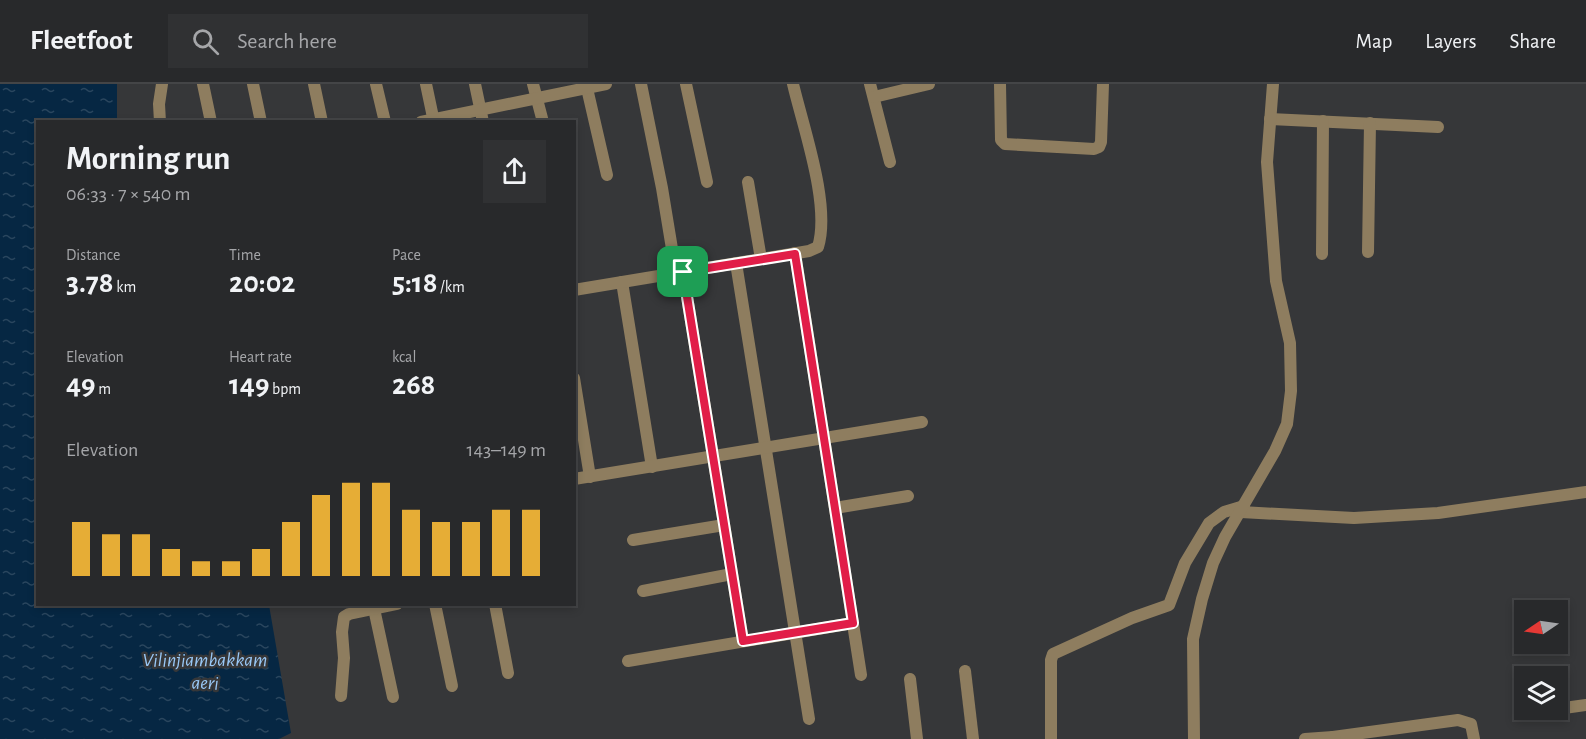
<!DOCTYPE html>
<meta charset="utf-8">
<style>
body{margin:0;font-family:"Alegreya Sans",sans-serif;background:#303133;color:#f1f3f6;height:100vh;display:flex;flex-direction:column;font-size:22px;white-space:nowrap}
*{box-sizing:border-box;margin:0}
p{font-size:20px;color:#a5a6a9}
.icon{flex:none;width:33px;height:33px;fill:none;stroke:currentColor;stroke-width:2;stroke-linecap:round;stroke-linejoin:round}
.map{position:relative;flex:1;overflow:hidden}
.details{position:absolute;left:36px;top:36px;width:540px;height:486px;display:flex;flex-direction:column;background:#28292b;border-radius:0px;box-shadow:0 3px 9px #0003,0 0 0 2px #444547}
.details>*{flex:none}
.needle{width:39px;rotate:257deg}
.controls{position:absolute;left:1514px;top:516px;display:grid;gap:12px}
.controls a{display:grid;place-items:center;width:54px;height:54px;border-radius:0px;background:#28292b;box-shadow:0 3px 9px #0003,0 0 0 2px #444547;font-size:30px}
.pin{position:absolute;display:grid;place-items:center;width:51px;height:51px;color:#fff;margin:-26px;border-radius:12px;box-shadow:0 3px 9px #0006}
.round{display:grid;place-items:center;flex:none;width:63px;height:63px;border-radius:0px;background:#303133}
.summary{display:flex;align-items:center;justify-content:space-between;height:102px;padding:0 30px}
h1{font-size:33px;font-weight:700;line-height:45px}
.stats{display:grid;grid-template-columns:repeat(3,1fr);gap:9px;height:102px;padding:6px 30px}
.stats div{display:grid;align-content:center}
.stats b{font-size:30px;font-weight:700}
.stats small{font-size:16px;font-weight:400}
.stats p{font-size:16px}
.chart{height:168px;padding:12px 30px}
.chart p{display:flex;justify-content:space-between}
.chart svg{width:100%;height:108px;margin-top:6px;stroke:#e6ad36;stroke-width:6}
header{display:flex;align-items:center;gap:36px;box-sizing:border-box;height:84px;padding:0 30px;background:#28292b;border-bottom:2px solid #444547}
header strong{font-size:28px}
nav{display:flex;gap:33px;margin-inline-start:auto;font-size:21px}
.search{width:420px;height:54px;background:#303133;display:flex;align-items:center;gap:15px;box-sizing:border-box;padding:0 21px;border-radius:0px;color:#a5a6a9;font-size:22px}
.map>svg:first-child{display:block}
.water{fill:url(#water-ripples)}
.lines{fill:none;stroke-linecap:round;stroke-linejoin:round}
.minor{stroke:#8e7d5f;stroke-width:12}
.route-casing{stroke:#fff;stroke-width:12}
.route{stroke:#e11d48;stroke-width:8}
.labels{text-anchor:middle;dominant-baseline:central;stroke-width:5;stroke-linejoin:round;paint-order:stroke}
.water-label{font-size:20px;font-style:italic;fill:#99c8f6;stroke:#363739}
</style>
<header>
<strong>Fleetfoot</strong>
<div class="search"><svg class="icon" aria-label="search" viewBox="0 0 24 24"><circle cx="10" cy="10" r="6"/><path d="M15 15l6 6"/></svg>Search here</div>
<nav><a>Map</a><a>Layers</a><a>Share</a></nav>
</header>
<div class="map">
<svg width="1586" height="655" viewBox="0 0 1586 655">
<defs>
<pattern id="water-ripples" width="26" height="14" patternUnits="userSpaceOnUse" patternTransform="scale(1.5)"><rect width="26" height="14" fill="#062743"/><path d="M2 4q2-2 4 0t4 0M15 11q2-2 4 0t4 0" fill="none" stroke="#2a465e"/></pattern>
</defs>
<rect width="100%" height="100%" fill="#363739"/>
<path class="water" d="M0 0H117V37L38 38V520L269 521 291 649 279 655H0Z"/>
<g class="lines">
<g class="minor">
<path d="M203 0 211 38"/>
<path d="M253 0 261 38"/>
<path d="M314 0 322 38"/>
<path d="M376 0 385 38"/>
<path d="M426 0 434 38"/>
<path d="M475 0 483 38"/>
<path d="M533 0 543 38"/>
<path d="M586 0 607 91"/>
<path d="M641 0 662 104 676 189"/>
<path d="M686 0 707 98"/>
<path d="M870 0 890 78"/>
<path d="M1000 0 1001 56 1005 60 1094 65 1099 63 1101 58 1103 0"/>
<path d="M874 13 929 0"/>
<path d="M1270 35 1438 43"/>
<path d="M160 38 159 20 162 0"/>
<path d="M421 38 606 0"/>
<path d="M748 98 761 175"/>
<path d="M1368 168 1370 39"/>
<path d="M795 169 861 591"/>
<path d="M1322 170 1323 37"/>
<path d="M736 179 809 635"/>
<path d="M683 188 743 557"/>
<path d="M622 198 652 383"/>
<path d="M574 206 809 167 818 163C831 121 803 43 793 0"/>
<path d="M574 294 590 393"/>
<path d="M574 395 922 338"/>
<path d="M835 424 908 412"/>
<path d="M1241 428 1354 434 1438 429 1586 408"/>
<path d="M633 456 724 441"/>
<path d="M643 507 732 490"/>
<path d="M373 520 393 613"/>
<path d="M435 520 452 602"/>
<path d="M495 520 508 589"/>
<path d="M628 577 853 539"/>
<path d="M965 587 973 655"/>
<path d="M910 595 917 655"/>
<path d="M341 612 344 574 342 548 344 533 349 530 397 520"/>
<path d="M1557 625 1586 621"/>
<path d="M1333 653 1458 636 1471 640 1474 655"/>
<path d="M1051 655V576L1053 570 1132 534 1169 521 1185 479 1209 439 1224 428 1244 422"/>
<path d="M1194 655 1193 555 1202 515 1213 479 1225 453 1275 367 1287 340 1291 307 1290 259 1276 197 1267 78 1273 0"/>
<path d="M1305 655 1333 653 1335 655"/>
</g>
</g>
<g class="lines">
<defs>
<path id="route" d="M795 170 853 539 743 557 683 188Z"/>
</defs>
<use href="#route" class="route-casing"/>
<use href="#route" class="route"/>
</g>
<g class="labels">
<g class="water-label">
<text x="205" y="576">Vilinjiambakkam<tspan x="205" dy="23">aeri</tspan></text>
</g>
</g>
</svg>
<div class="controls">
<a><svg class="needle" viewBox="-14 -14 28 28"><path d="M0-13l5 13h-10z" fill="#e53935"/><path d="M0 13l5-13h-10z" fill="#a5a6a9"/></svg></a>
<a><svg class="icon" aria-label="layers" viewBox="0 0 24 24"><path d="M12 4l9 5-9 5-9-5zM3 14l9 5 9-5"/></svg></a>
</div>
<div class="pin" style="left:683px;top:188px;background:#1e9e55"><svg class="icon" aria-label="arrive" viewBox="0 0 24 24"><path d="M6 21V4h12l-3 4 3 4H6"/></svg></div>
<section class="details">
<div class="summary"><div><h1>Morning run</h1><p>06:33 · 7 × 540 m</p></div><a class="round"><svg class="icon" aria-label="share" viewBox="0 0 24 24"><path d="M12 15V3M7 8l5-5 5 5M5 13v7h14v-7"/></svg></a></div>
<div class="stats">
<div><p>Distance</p><b>3.78<small> km</small></b></div>
<div><p>Time</p><b>20:02</b></div>
<div><p>Pace</p><b>5:18<small> /km</small></b></div>
</div>
<div class="stats">
<div><p>Elevation</p><b>49<small> m</small></b></div>
<div><p>Heart rate</p><b>149<small> bpm</small></b></div>
<div><p>kcal</p><b>268</b></div>
</div>
<div class="chart"><p><span>Elevation</span>143–149 m</p>
<svg viewBox="0 0 160 44" preserveAspectRatio="none"><path d="M5 44V22M15 44V27M25 44V27M35 44V33M45 44V38M55 44V38M65 44V33M75 44V22M85 44V11M95 44V6M105 44V6M115 44V17M125 44V22M135 44V22M145 44V17M155 44V17"/></svg>
</div>
</section>
</div>
